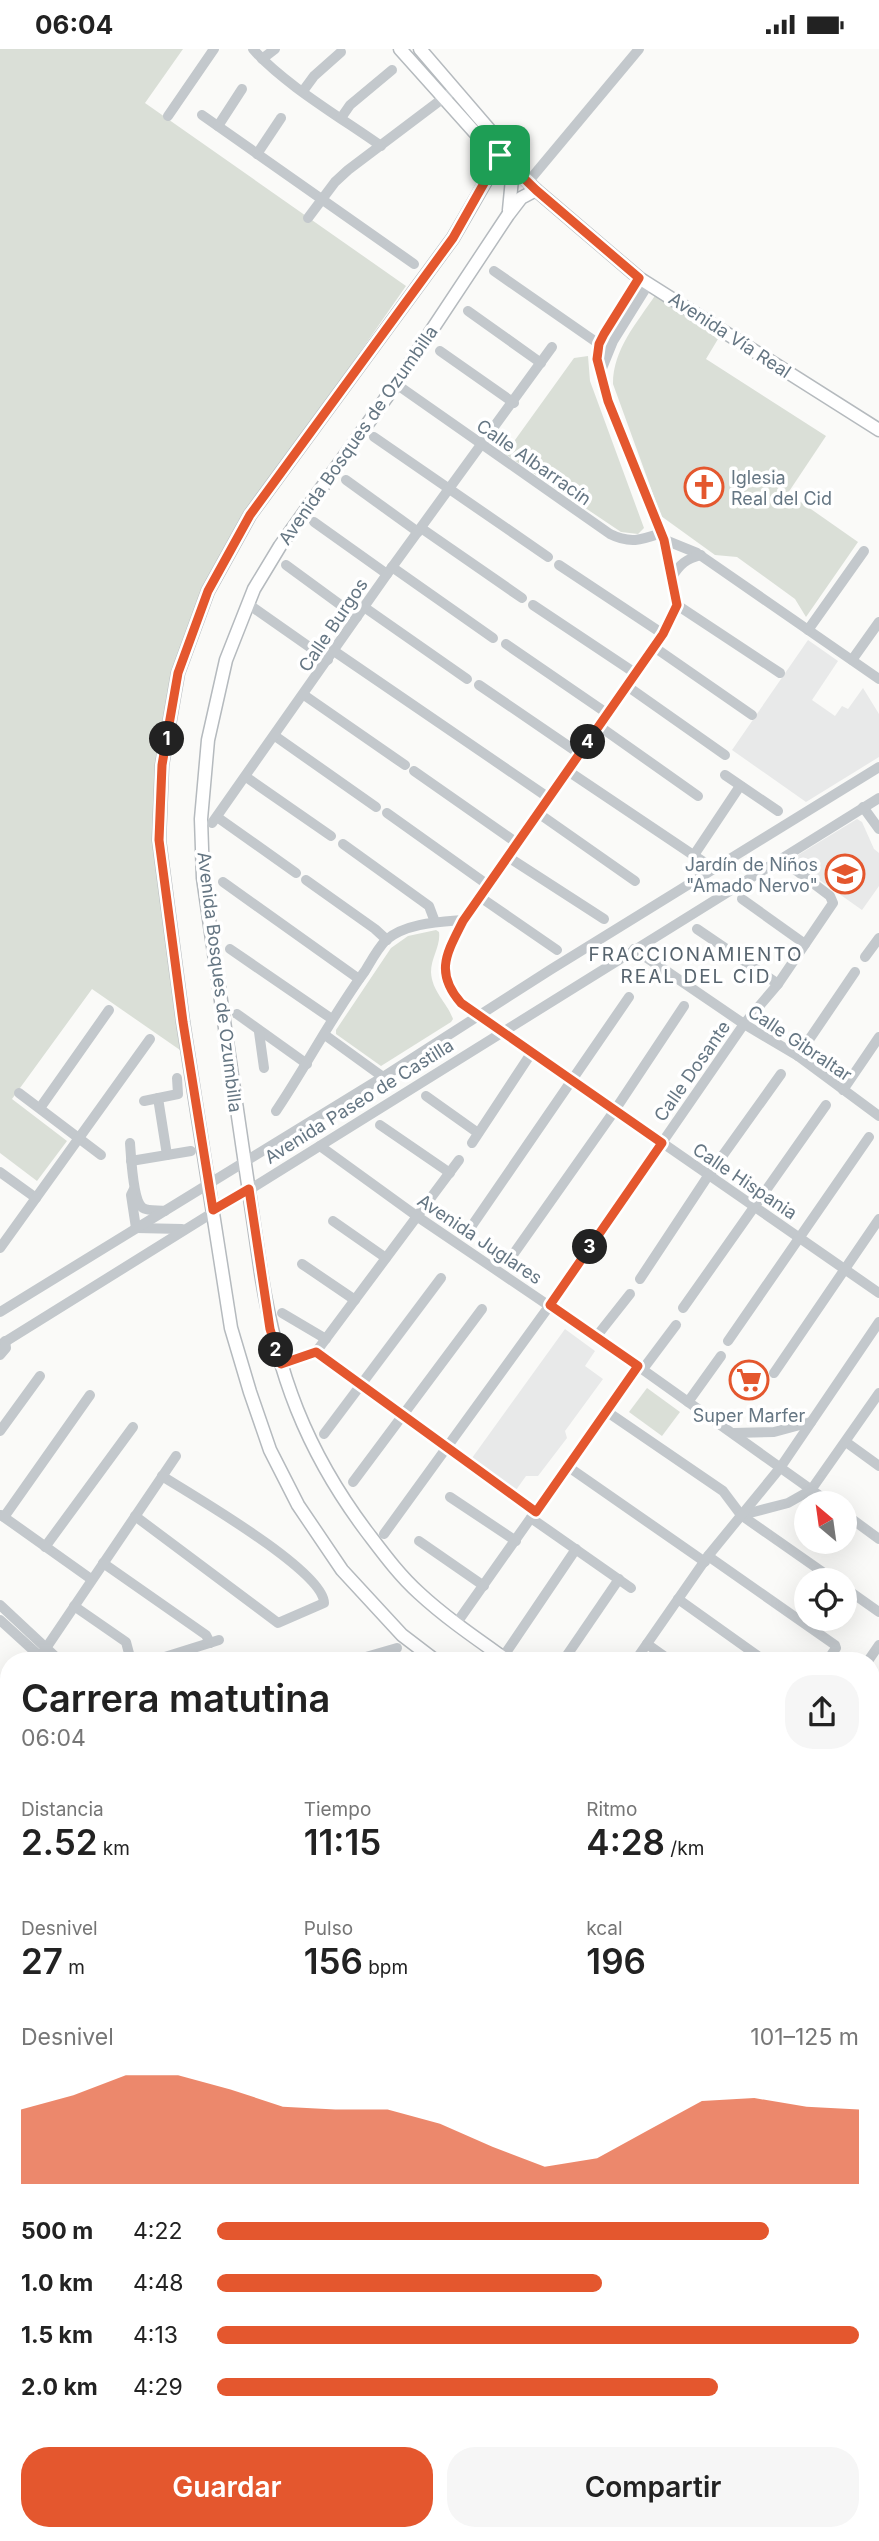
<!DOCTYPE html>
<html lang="es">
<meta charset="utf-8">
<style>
body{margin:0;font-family:Inter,sans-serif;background:#f6f6f6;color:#222;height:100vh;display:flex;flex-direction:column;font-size:26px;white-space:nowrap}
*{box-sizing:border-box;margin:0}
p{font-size:23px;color:#767676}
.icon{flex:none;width:38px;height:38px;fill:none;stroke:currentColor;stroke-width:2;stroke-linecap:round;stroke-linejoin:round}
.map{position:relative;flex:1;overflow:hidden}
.sheet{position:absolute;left:0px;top:1603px;width:880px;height:889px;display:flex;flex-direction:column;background:#fff;border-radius:28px 28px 0 0;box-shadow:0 7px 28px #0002}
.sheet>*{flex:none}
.needle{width:46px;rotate:331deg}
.buttons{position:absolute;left:794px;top:1442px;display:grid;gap:14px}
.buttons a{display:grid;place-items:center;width:63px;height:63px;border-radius:50%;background:#fff;box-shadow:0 7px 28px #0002;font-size:35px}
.pin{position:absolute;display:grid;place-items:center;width:60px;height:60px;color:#fff;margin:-30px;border-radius:14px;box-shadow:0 4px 10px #0006}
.km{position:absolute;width:35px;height:35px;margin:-18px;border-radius:50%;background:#222;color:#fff;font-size:19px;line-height:35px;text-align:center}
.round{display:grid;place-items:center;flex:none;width:74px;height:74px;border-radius:28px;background:#f6f6f6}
.overview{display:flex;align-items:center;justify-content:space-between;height:119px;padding:0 21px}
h1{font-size:38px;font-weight:600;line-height:52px}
.stats{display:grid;grid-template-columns:repeat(3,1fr);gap:10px;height:119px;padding:7px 21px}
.stats div{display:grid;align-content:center}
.stats b{font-size:35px;font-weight:600}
.stats small{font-size:19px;font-weight:400}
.stats p{font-size:19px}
.chart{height:196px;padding:14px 21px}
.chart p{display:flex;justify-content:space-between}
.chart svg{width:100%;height:126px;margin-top:7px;fill:#e4572e;opacity:.7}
.button{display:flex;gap:14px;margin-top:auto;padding:14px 21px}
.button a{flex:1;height:80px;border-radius:28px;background:#e4572e;color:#fff;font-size:28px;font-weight:600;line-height:80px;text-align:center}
.button a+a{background:#f6f6f6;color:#222}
ul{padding:0 21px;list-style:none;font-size:23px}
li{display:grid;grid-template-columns:112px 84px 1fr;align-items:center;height:52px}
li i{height:18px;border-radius:9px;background:#e4572e}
.status{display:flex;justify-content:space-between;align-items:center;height:49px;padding:0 35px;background:#fff;direction:ltr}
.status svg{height:19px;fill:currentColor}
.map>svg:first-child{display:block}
.built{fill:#e8e9e9}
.green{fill:#dadfd7}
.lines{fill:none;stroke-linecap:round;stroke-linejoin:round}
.major-casing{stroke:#b5babe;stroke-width:15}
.minor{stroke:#c3c8cc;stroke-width:10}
.major{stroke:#fff;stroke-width:12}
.route-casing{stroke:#fff;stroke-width:14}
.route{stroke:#e4572e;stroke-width:9}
.labels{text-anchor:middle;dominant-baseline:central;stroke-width:7;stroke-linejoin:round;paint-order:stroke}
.street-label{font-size:18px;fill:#657683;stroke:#fff}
.poi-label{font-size:18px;fill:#657683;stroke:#fff;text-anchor:start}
.neighbourhood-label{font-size:19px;letter-spacing:2px;fill:#57646e;stroke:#fff}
</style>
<div class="status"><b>06:04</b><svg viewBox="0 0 49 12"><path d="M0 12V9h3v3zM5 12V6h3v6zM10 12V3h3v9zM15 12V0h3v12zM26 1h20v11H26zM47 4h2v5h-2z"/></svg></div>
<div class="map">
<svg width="879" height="2492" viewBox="0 0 879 2492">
<rect width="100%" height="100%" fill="#fafaf8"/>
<g class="built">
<path d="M808 591 838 612 812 651 835 667 842 657 848 660 863 639 879 665V708L806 753 732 701Z"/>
<path d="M857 770 862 773 874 800 879 804V837L862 861 794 813 798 806Z"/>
<path d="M565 1280 595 1302 585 1317 603 1330 565 1382 567 1389 538 1427H526L516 1441 472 1409Z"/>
</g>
<g class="green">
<path d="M0 0H183L145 54 406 237 233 486 177 616 162 677 154 730V783L158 836 180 1001 92 940 12 1050 67 1092 37 1132 0 1104Z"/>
<path d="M656 245 718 290 706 310 826 387 788 444 858 493 806 568 795 550 737 508 715 506 661 467 613 335C613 300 637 274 656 245Z"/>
<path d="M588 307 590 332 644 479 638 485 621 483 505 405 574 309Z"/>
<path d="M436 881 439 883C441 896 431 909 431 923 432 943 447 953 453 970L451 973 381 1017 336 985V981L391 899 408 887Z"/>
<path d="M647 1339 680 1363 662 1387 629 1363Z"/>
<path d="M285 2483H337L332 2492H287Z"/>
</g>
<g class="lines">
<defs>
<g id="major">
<path d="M400 0 486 96H497"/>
<path d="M420 0 493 85 501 106 536 141 639 229 879 381"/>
<path d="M509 161 512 130 510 116"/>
<path d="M436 1612 402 1586 342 1521 298 1456 270 1401 250 1343 231 1279 183 973 159 791 162 716 178 624 208 542 250 466 453 189 501 106"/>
<path d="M508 1612C477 1590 446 1569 419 1544 399 1526 383 1504 367 1483 306 1402 277 1324 261 1224L203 829 201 770 208 691 226 611 254 540 280 497 396 335 508 166 521 149 536 141"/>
<path d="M727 2492 728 2483"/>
<path d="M768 2492 769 2483"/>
</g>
</defs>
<use href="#major" class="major-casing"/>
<g class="minor">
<path d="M253 0C282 34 343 70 381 97"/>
<path d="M262 10 275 0"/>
<path d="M303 42 314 27 341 3"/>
<path d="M202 66 414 215"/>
<path d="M168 67 214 0"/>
<path d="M341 69 350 56 392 21"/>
<path d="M218 77 242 40"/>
<path d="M257 105 281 69"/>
<path d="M528 133 639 0"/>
<path d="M308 169 335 133 348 121 454 41"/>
<path d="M494 222 599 295"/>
<path d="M639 229 604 285 599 295 597 310 608 352 665 491 677 556 663 585 463 871C441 917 433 933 478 966L879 1244"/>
<path d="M468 262 541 314"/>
<path d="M440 302 514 354"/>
<path d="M600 324 613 292 649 234"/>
<path d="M396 335 610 485C630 495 641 491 661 484"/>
<path d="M374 388 548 508"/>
<path d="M346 431 418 483"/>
<path d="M314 473 387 525"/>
<path d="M421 479 522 549"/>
<path d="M665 491 697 504 879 630"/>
<path d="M286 516 357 568"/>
<path d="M559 516 663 585"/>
<path d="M392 518 493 589"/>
<path d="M672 528C680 515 686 510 701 506"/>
<path d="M248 555 328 611"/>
<path d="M533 556 635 624"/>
<path d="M677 556 780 624"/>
<path d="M364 558 467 630"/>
<path d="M808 581 864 502"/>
<path d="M506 595 608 665"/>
<path d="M654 598 752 666"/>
<path d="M334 602 549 749"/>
<path d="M852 611 879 573"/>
<path d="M479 636 580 705"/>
<path d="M627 637 725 706"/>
<path d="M304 646 405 716"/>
<path d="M599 677 698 747"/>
<path d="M275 687 376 758"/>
<path d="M414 722 517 794"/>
<path d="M568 722 714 820"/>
<path d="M725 726 778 762"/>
<path d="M246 728 331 787"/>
<path d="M863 758 879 780"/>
<path d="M387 764 488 836"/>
<path d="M538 764 635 832"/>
<path d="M217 768 296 824"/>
<path d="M212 774 387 525 552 298"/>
<path d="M343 795 429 857 435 873"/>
<path d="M694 806 740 737"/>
<path d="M508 808 604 870"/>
<path d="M306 831 375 880 387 891"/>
<path d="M223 833 359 930"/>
<path d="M480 848 557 901"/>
<path d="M742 850 805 895"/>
<path d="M697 880 778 935"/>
<path d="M230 900 332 970"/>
<path d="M634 900 744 975 798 1007 879 1067"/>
<path d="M865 908 879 889"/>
<path d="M237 965 307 1015"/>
<path d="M259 983 264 1019"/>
<path d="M325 986 383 1028"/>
<path d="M798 1007 855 923"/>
<path d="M843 1041 879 988"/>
<path d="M19 1044 101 1106"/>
<path d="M426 1047 478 1084"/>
<path d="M158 1049 167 1106"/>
<path d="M144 1052 178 1045 177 1029"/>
<path d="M40 1059 109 961"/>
<path d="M276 1062C307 1016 332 967 365 922 371 912 378 899 386 891 406 874 439 873 463 871"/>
<path d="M380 1076 450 1124"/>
<path d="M130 1094C131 1107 133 1153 143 1159 147 1162 159 1161 165 1162"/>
<path d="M472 1094 532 1003"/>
<path d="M320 1097 418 1168 632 1313 830 1454"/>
<path d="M131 1112 191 1102"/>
<path d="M0 1123 36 1149"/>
<path d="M134 1140 131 1146 136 1179 182 1180"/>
<path d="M333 1172 386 1209"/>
<path d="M471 1178 629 948"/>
<path d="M0 1199 150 990"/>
<path d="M512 1207 615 1061 684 957"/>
<path d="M302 1215 355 1251"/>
<path d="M640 1230 708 1127 781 1025"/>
<path d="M683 1259 826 1056"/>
<path d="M0 1263 383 1028 550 921 879 718"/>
<path d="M282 1264 326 1290"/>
<path d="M596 1288 630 1245"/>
<path d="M728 1292 869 1088"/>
<path d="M0 1296 879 749"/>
<path d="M316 1303 535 1463"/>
<path d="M316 1303 459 1111"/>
<path d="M0 1306 6 1299 5 1292"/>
<path d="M281 1315 316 1303"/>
<path d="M643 1320 676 1276"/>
<path d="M774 1324 879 1170"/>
<path d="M688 1353 721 1307"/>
<path d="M606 1362 723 1442 741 1466 834 1531"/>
<path d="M0 1382 40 1327"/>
<path d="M733 1384 774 1383 811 1373"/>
<path d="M324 1385 441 1229"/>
<path d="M846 1393 879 1417"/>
<path d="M567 1417 705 1513"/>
<path d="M353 1433 482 1260"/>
<path d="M450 1448 516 1492"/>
<path d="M845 1465 879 1490"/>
<path d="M1 1466 91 1530"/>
<path d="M742 1466 788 1454 811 1441 879 1344"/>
<path d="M135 1467 278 1574 324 1554C324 1522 192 1446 162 1427"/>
<path d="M4 1468 90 1346"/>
<path d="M531 1469 631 1539"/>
<path d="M384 1485 550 1256 744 975 778 935 833 854 830 847 793 819"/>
<path d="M419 1492 484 1537"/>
<path d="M45 1498 133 1378"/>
<path d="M708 1507 835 1596 836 1599 827 1612"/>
<path d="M103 1514 206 1586 210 1594"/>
<path d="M845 1539 879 1563"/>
<path d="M678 1550 765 1612"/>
<path d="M0 1556 60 1612"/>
<path d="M74 1557 126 1593 131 1612"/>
<path d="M0 1571 44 1611"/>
<path d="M456 1575 638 1317"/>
<path d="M647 1595 671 1612"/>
<path d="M40 1608 176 1407"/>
<path d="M503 1608 576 1500"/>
<path d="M152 1612 219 1591"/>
<path d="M352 1612 397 1599"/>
<path d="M563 1612 619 1530"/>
<path d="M635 1612 708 1507 780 1419 879 1273"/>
<path d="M868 1612 879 1596"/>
<path d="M0 1661 9 1652"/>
<path d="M0 1714 9 1713"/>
<path d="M0 1817 6 1814"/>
<path d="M0 1881 9 1878"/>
<path d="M872 1893 879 1883"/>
<path d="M872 1927 879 1932"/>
<path d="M0 1948 9 1944"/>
<path d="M872 1967 879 1973"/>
<path d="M0 2018 9 2014"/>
<path d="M872 2063 879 2052"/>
<path d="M0 2110 9 2130"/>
<path d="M872 2149 879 2154"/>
<path d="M0 2204 9 2200"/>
<path d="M872 2231 879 2236"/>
<path d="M0 2271 9 2267"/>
<path d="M872 2319 879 2325"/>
<path d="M0 2336 9 2331"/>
<path d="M872 2412 879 2417"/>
<path d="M0 2421 9 2440"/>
<path d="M27 2483 31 2492"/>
<path d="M97 2483 101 2492"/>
<path d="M161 2483 165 2492"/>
<path d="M215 2483 217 2492"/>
<path d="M268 2483 270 2492"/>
<path d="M277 2483 280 2492"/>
<path d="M350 2483 366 2492"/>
<path d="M457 2483 473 2492"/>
<path d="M514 2492 519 2483"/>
<path d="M582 2492 587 2483"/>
<path d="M838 2492V2483"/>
</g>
<use href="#major" class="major"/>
</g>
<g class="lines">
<defs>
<path id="route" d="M500 106 536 141 639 229 604 285 599 295 597 310 608 352 664 491 677 556 663 585 463 872C447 904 434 923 461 954L662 1094 550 1256 638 1317 536 1463 316 1303 281 1315 270 1280 249 1140 213 1161 183 973 159 791 162 716 178 624 208 542 250 466 453 189Z"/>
</defs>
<use href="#route" class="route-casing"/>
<use href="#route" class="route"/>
</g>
<defs>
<symbol id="church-ring" viewBox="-11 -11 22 22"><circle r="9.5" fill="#fff" stroke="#e4572e" stroke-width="1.5"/><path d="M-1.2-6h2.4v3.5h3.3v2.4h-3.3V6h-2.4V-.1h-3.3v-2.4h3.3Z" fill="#e4572e"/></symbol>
<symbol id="school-ring" viewBox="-11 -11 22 22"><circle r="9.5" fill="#fff" stroke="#e4572e" stroke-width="1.5"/><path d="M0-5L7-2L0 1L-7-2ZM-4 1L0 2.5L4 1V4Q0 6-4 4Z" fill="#e4572e"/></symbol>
<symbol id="supermarket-ring" viewBox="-11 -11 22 22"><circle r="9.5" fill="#fff" stroke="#e4572e" stroke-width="1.5"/><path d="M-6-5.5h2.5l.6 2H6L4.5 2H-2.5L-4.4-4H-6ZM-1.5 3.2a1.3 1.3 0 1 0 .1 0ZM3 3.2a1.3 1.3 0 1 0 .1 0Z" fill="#e4572e"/></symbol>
</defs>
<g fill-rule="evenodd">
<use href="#church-ring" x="682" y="416" width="44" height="44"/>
<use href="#school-ring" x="823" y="803" width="44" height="44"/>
<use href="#supermarket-ring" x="727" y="1309" width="44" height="44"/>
</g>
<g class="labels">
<g class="street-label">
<text transform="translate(730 286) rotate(33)">Avenida Vía Real</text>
<text transform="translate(358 386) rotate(-55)">Avenida Bosques de Ozumbilla</text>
<text transform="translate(534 413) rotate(35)">Calle Albarracín</text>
<text transform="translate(333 576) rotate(-56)">Calle Burgos</text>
<text transform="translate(220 933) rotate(83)">Avenida Bosques de Ozumbilla</text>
<text transform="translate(800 994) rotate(34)">Calle Gibraltar</text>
<text transform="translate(692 1022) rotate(-55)">Calle Dosante</text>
<text transform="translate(359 1052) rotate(-32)">Avenida Paseo de Castilla</text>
<text transform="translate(745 1132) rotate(34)">Calle Hispania</text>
<text transform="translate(480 1190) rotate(34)">Avenida Juglares</text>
</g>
<g class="poi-label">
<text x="731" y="428">Iglesia<tspan x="731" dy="21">Real del Cid</tspan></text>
<text x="818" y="815" text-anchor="end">Jardín de Niños<tspan x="818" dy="21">"Amado Nervo"</tspan></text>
<text x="749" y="1366" text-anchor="middle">Super Marfer</text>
</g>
<g class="neighbourhood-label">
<text x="696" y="905">FRACCIONAMIENTO<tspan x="696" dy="22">REAL DEL CID</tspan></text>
</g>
</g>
</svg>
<div class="buttons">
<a><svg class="needle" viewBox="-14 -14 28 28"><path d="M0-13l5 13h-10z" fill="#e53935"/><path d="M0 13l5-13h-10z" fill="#767676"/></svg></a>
<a><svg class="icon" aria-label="locate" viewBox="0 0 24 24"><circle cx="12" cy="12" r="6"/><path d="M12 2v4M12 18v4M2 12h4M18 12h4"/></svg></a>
</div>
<div class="pin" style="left:500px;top:106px;background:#1e9e55"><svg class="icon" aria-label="arrive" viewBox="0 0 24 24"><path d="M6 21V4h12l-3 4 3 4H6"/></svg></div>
<b class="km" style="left:167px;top:690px">1</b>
<b class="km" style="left:276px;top:1301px">2</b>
<b class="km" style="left:590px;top:1198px">3</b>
<b class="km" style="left:588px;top:693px">4</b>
<section class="sheet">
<div class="overview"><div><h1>Carrera matutina</h1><p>06:04</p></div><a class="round"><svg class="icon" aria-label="share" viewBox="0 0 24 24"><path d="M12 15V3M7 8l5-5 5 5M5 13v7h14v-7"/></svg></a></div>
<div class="stats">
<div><p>Distancia</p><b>2.52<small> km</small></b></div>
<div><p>Tiempo</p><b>11:15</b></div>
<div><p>Ritmo</p><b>4:28<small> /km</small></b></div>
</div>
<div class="stats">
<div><p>Desnivel</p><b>27<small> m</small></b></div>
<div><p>Pulso</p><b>156<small> bpm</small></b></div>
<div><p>kcal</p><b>196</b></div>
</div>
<div class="chart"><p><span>Desnivel</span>101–125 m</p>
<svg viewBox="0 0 160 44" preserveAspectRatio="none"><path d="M0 44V18L10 13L20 6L30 6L40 11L50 17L60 18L70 18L80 23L90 31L100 38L110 35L120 25L130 15L140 14L150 17L160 18V44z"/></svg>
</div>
<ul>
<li><b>500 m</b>4:22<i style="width:86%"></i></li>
<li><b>1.0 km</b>4:48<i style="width:60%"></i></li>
<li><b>1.5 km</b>4:13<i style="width:100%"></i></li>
<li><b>2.0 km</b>4:29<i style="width:78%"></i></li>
</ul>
<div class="button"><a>Guardar</a><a>Compartir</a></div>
</section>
</div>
